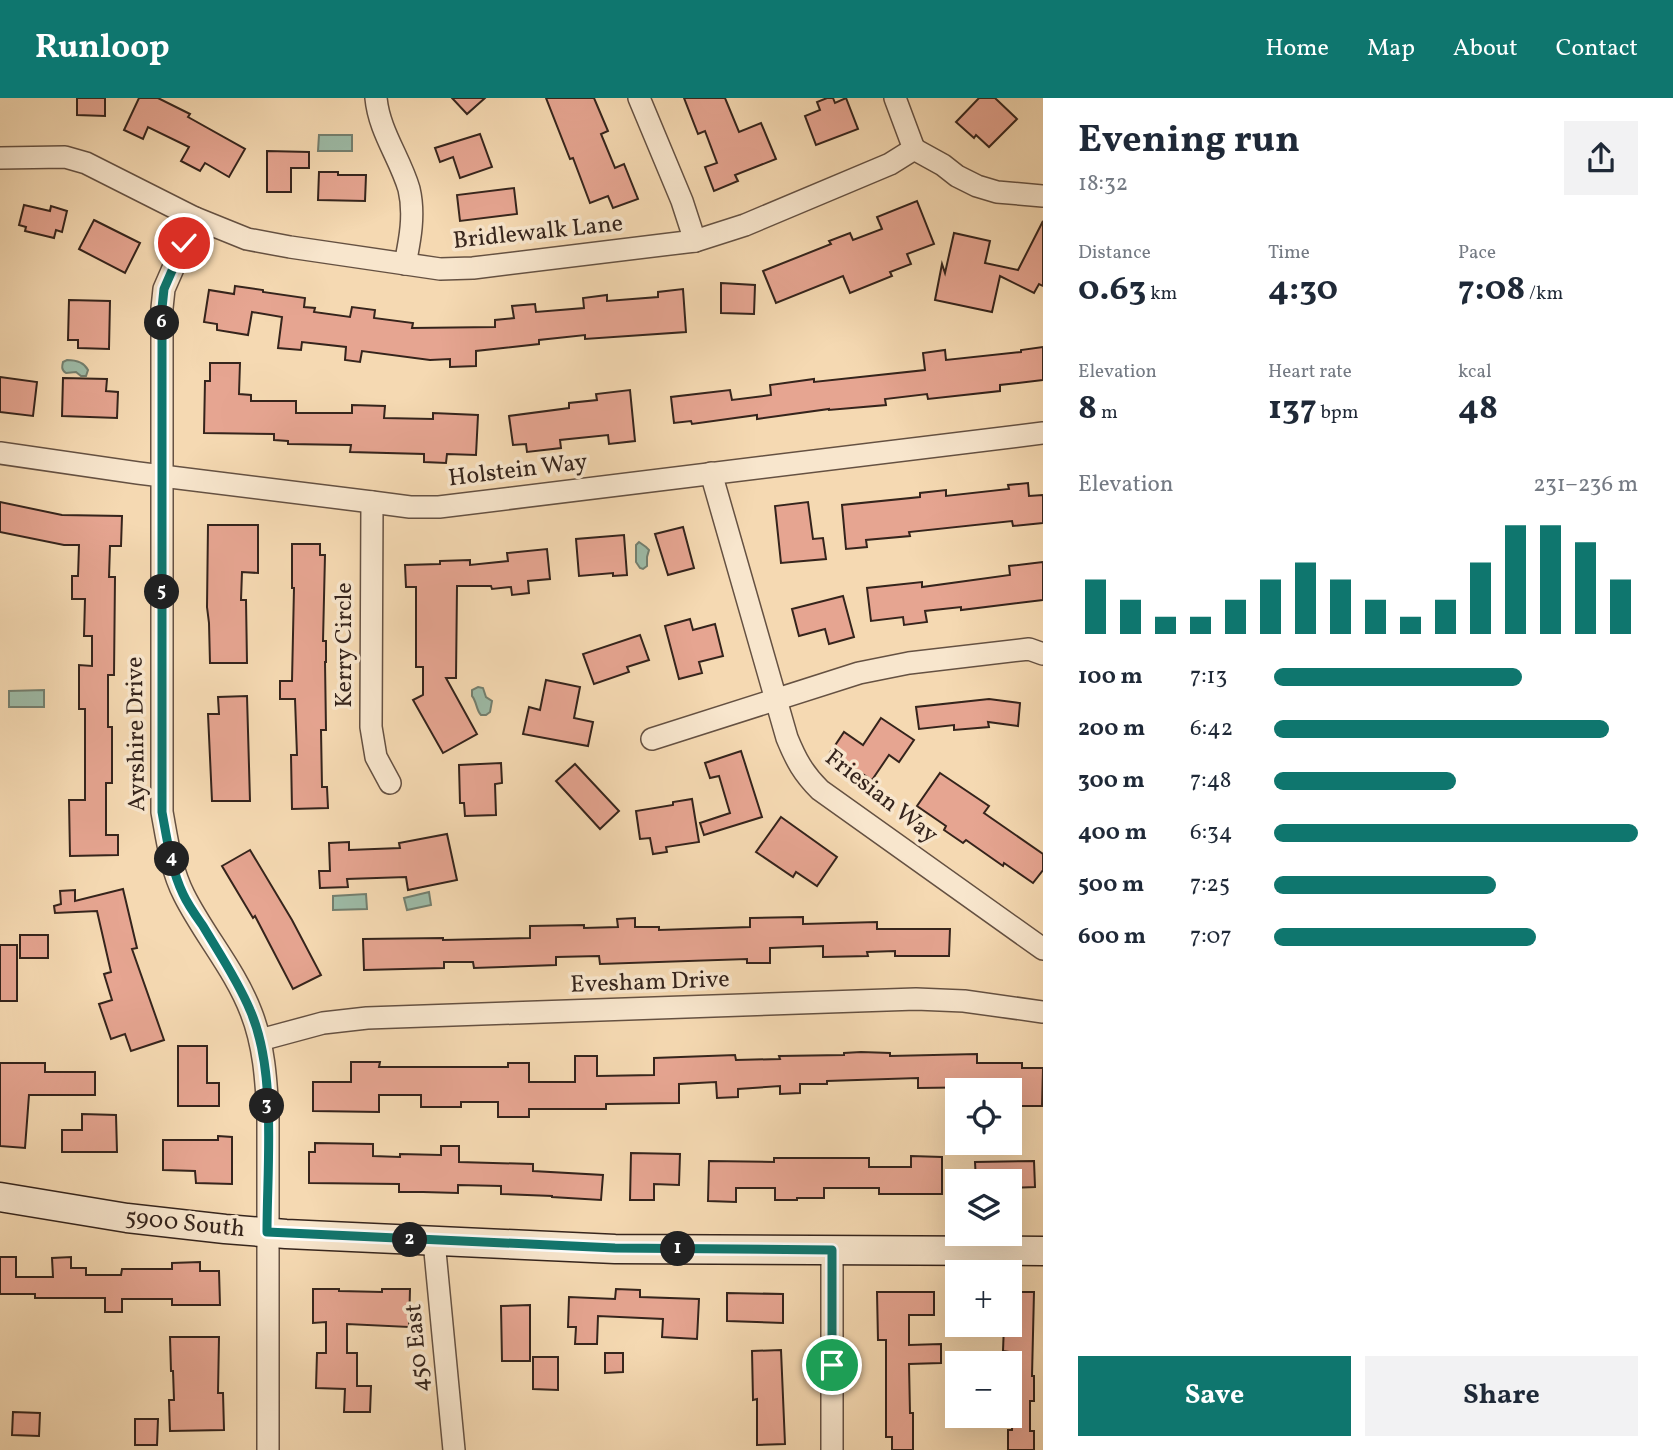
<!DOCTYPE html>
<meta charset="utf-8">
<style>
body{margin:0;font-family:Vollkorn,serif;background:#f2f2f3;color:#1f2937;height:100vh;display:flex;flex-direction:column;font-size:26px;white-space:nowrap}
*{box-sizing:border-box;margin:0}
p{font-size:23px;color:#747a83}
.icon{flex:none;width:38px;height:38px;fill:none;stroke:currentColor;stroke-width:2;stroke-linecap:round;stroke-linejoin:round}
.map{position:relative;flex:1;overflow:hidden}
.details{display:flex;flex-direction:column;background:#fff;width:630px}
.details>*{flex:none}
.tools{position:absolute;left:945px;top:980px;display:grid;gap:14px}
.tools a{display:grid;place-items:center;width:77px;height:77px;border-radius:0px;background:#fff;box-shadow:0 7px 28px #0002;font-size:35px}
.pin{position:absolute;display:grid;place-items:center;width:60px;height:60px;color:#fff;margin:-30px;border:4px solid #fff;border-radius:50%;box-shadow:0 2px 7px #0007}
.km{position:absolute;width:35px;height:35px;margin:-18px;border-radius:50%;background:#222;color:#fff;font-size:19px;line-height:35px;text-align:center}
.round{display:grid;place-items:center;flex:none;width:74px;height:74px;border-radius:0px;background:#f2f2f3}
.summary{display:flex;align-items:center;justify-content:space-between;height:119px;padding:0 35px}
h1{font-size:38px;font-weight:700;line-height:52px}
.stats{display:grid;grid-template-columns:repeat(3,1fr);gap:10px;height:119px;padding:7px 35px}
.stats div{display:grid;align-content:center}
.stats b{font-size:35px;font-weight:700}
.stats small{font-size:19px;font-weight:400}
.stats p{font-size:19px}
.chart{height:196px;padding:14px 35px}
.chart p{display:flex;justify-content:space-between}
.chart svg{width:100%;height:126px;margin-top:7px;stroke:#0f766e;stroke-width:6}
.button{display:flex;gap:14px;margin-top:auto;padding:14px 35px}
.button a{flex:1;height:80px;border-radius:0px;background:#0f766e;color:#fff;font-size:28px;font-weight:700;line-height:80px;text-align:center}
.button a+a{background:#f2f2f3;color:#1f2937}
ul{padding:0 35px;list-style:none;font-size:23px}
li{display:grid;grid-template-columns:112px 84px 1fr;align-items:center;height:52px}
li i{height:18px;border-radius:9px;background:#0f766e}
header{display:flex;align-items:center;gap:42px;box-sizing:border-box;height:98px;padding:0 35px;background:#0f766e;color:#fff}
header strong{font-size:33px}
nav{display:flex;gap:38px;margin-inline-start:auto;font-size:24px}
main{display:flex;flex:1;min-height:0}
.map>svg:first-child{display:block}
.water{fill:#9dbba7;stroke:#737f6f;stroke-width:2}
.building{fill:#e6a591;stroke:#35241c;stroke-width:2}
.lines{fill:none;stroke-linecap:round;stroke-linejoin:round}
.street-casing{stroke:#655142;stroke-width:24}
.secondary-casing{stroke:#35241c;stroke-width:31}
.street{stroke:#f8e6cd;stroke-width:21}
.secondary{stroke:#f8e6cd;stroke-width:28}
.route-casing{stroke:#fff;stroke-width:14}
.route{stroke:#0f766e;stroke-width:9}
.labels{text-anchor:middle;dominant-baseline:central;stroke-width:7;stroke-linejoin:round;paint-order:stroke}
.street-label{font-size:24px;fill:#35241c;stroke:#f8e6cd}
</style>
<header>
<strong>Runloop</strong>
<nav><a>Home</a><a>Map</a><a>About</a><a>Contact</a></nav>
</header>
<main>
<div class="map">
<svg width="1043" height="1352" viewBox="0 0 1043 1352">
<rect width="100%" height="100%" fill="#f5d9b2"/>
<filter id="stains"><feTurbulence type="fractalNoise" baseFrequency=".00286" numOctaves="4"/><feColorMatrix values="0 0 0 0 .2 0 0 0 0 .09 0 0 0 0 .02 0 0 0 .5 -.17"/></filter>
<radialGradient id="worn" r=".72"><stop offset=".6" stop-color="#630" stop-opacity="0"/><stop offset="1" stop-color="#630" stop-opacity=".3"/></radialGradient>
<g class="water">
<path d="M319 37H352V53H318Z"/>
<path d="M67 262C76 262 84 264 88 272L86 278H81L76 274 66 275C61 272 62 268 63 264Z"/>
<path d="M639 444 646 449 649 452 647 459V468L643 471 640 470 636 464V447Z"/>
<path d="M478 589 483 590 486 599 492 603 490 614 486 617H481C476 612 477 604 472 598V592Z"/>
<path d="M44 592V609H9V593Z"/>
<path d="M429 794 431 807 407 812 404 800Z"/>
<path d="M366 796 367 811 333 812V798Z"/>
</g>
<g class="building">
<path d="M77 0H105V18L77 17Z"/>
<path d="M139 0H158L190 16 188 19 245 51 229 79 205 65 200 73 181 63 189 49 148 29 143 41 124 32Z"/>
<path d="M452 0H485L467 16Z"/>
<path d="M546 0H594L608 33 601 36 615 70 624 66 638 101 613 110 608 98 590 105 573 60 570 61Z"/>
<path d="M684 0H725L739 34 761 25 776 61 735 77 738 83 714 93 705 69 717 65 705 33 698 36Z"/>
<path d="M827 0H833L835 5 846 0 858 31 816 47 805 18 820 12 817 4Z"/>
<path d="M979 0H995L1017 21 989 49 976 37 974 40 956 24Z"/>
<path d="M480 36 492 69 460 80 453 59 440 64 435 50Z"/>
<path d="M267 53 309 54V70H291V94H267Z"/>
<path d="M319 74H338V77H366L365 103 318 102Z"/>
<path d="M514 90 517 116 460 123 457 97Z"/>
<path d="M917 103 934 146 907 156 911 166 890 174 892 178 850 195 843 178 776 205 763 173 831 146 829 143 850 135 853 142 882 131 877 119Z"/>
<path d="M24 107 50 113 51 108 67 113 62 134 56 132 54 140 25 133 26 129 19 127Z"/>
<path d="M94 122 140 145 125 175 79 151Z"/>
<path d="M1043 123V188L1039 186 1034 195 1000 178 992 214 935 202 942 166 945 175 954 135 990 143 985 165 1018 172Z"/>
<path d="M721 185 755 187 754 216 721 215Z"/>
<path d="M235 188 263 192V194L305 200 304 209 315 210 314 214 350 219 352 209 375 212 374 220 413 225 412 230 495 229V222L514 220 512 208 535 206 536 214 584 210 583 200 607 197V203L658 199V194L683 191 686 234 585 241V237L539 242V246L476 253V268L450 269V261L430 262 362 253 360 264 345 262 346 249 302 244 301 252 278 250 282 219 252 214 248 237 217 232V226L204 224 209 192 234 196Z"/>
<path d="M69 202 110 203 109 251 78 250V242H68Z"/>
<path d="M1043 249V282L1000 287V293L928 301 927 296 885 301 886 307 829 312V311L757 321V317L692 326 691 323 674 325 671 299 730 292 732 302 771 297 770 287 814 281V284L925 272 923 255 945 252 946 262 1021 254V252Z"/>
<path d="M210 265H240L239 296 251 297V303H296V315H352V307L385 308 384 320 433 321V315L478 317 476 357 447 356 446 365 424 364V356L350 354 351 347 288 346V343L274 342V336L204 335 205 283H210Z"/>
<path d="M0 279 37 284 33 318 0 314Z"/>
<path d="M63 280 107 281 106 293 118 294 117 320 62 318Z"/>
<path d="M630 292 635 343 609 346 608 337 560 342 561 350 527 354 526 346 513 347 509 318 569 310V305L597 302 596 296Z"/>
<path d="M1028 385 1029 398 1043 397V425L1013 428 1012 423 909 434 910 438 866 442 867 449 846 451 842 407 920 399V395L946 392V398L1009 391 1008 387Z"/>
<path d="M0 404 62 417 122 418 121 448H110L109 479H115L114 577H108V629H112V685H106V737H118V757L70 758 69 702H85V611H79V567L92 568V538H84L85 501H72V478H78L79 447H64L0 434Z"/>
<path d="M808 404 813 441 823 440 826 461 781 465 775 408Z"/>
<path d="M208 427H258V475L242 474 241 502H246L247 565H210L209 525 207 509Z"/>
<path d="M683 429 694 470 668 477 655 436Z"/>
<path d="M624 437 627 477 613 478V475L579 478 576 441Z"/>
<path d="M292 446H320V457H325L323 543H326V564H325L326 632H321L322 689H327L328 710 292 711 291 657H297L295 601H280V583H292L294 490H292Z"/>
<path d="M547 451 550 481 528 483 529 495 512 497 511 489 492 491 491 488H457L456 580H446L477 636 443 655 413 602 423 597V569H416V489H406L405 467 440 466V463L470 462V467L508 463 507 455Z"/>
<path d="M1043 464V502L961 512V509L925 513 927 524 904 527 903 519 871 523 867 490 922 484V489L1010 477 1009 468Z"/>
<path d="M843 498 854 539 829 546 825 531 799 538 792 511Z"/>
<path d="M690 521 693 532 715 526 723 558 699 564 702 575 679 581 665 528Z"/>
<path d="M640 537 649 562 627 569 629 574 594 586 583 556Z"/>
<path d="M546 582 580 589 574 620 593 624 588 648 523 636 529 609 540 612Z"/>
<path d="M247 598 250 703H212L208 616H219L218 599Z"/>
<path d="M989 601 1020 605 1018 628 988 624 989 629 954 632V627L919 631 916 609Z"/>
<path d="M881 620 914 642 899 664 889 657 872 682 830 655 844 634 863 647Z"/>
<path d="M741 653 762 719 704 737 700 725 730 715 719 678 710 680 705 665Z"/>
<path d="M501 665 502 685 495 686 496 717 465 718 464 705H460L459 667Z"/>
<path d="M575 666 619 713 600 731 556 683Z"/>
<path d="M940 675 989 708 984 715 1043 756V772L1033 785 1004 765 1003 768 966 742 963 745 944 732 946 728 917 708Z"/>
<path d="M692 701 699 744 666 749 667 754 653 756 650 740 640 741 636 713 673 707V704Z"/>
<path d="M781 719 837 759 817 788 796 774 793 779 756 754Z"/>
<path d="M447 736 457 782 408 792 406 779 347 781 348 789 320 790 319 773H330L329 745 349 744V752L400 750 399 745Z"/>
<path d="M250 752 292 822 321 877 293 891 255 818 253 820 222 768Z"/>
<path d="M123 791 137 850 132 851 164 942 131 953 125 936 111 941 99 906 112 902 104 876 111 874 97 813 55 815 54 808 61 806 60 793 75 792V803Z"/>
<path d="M803 819V826L877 824V831H950L949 858H895V853L867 854 868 858 823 859V848L770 850V865H747V861L600 866 599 858 556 859V867L474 870 473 864H444V870L364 872 363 841 443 840V842L530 840V828L584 827V830L618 829 617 821 635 820V829H659V832L750 829V820Z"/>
<rect x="20" y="837" width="28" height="23"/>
<rect x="0" y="847" width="17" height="56"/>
<path d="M178 948H207V985H219V1008H178Z"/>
<path d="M861 954 890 955V958L977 956V965H1022V970H1043L1042 1008H1017V993L991 992V989L918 990V980L827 983V986H800V995L780 996V988L738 991V999L717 1000 716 984 679 986V1005L606 1006V1011H529V1019H498V1004H461V1009H421V997H379V1014L313 1013V984H351V964H380L379 969H508V965H529V984H575V958H597V978L654 977V960L735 957 736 962 780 961 779 958 844 957V955Z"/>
<path d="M0 965H45V974H95V997H29L25 1050 0 1048Z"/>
<path d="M82 1016 116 1017 117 1054H62V1032H82Z"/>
<path d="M218 1038 232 1039V1086L196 1085 195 1073 163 1072V1042H218Z"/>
<path d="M315 1045 373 1046V1058L400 1059V1056L441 1057V1048H459V1064L533 1066V1073L603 1077 601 1102 552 1099V1098L501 1096V1088L458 1087V1095L423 1094H399V1086L309 1085V1054H315Z"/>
<path d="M631 1055 680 1056 679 1087 654 1086V1102H630Z"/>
<path d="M911 1058 942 1059V1096H879V1090H824V1100H797V1102H775V1090H736V1104L708 1103 709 1063 774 1064V1060H869V1069H911Z"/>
<path d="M1034 1063 1035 1089 1010 1090V1083H976L975 1064Z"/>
<path d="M0 1159H16V1179H53L52 1160 71 1159V1170H86V1177H121L122 1171H172V1165L200 1164V1173H219L220 1207H172V1201H122V1214H105V1200H35V1196H0Z"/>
<path d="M313 1191H339V1193L382 1194V1191H410L409 1229 347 1226V1255H357V1288H371L370 1314H344L345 1291 316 1290 317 1255H326V1224L313 1225Z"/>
<path d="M616 1191 640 1192V1199L699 1201 697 1241 662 1239 663 1221 598 1218 597 1246H575L576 1229H568L569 1199 615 1201Z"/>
<path d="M877 1194H934V1217H909V1247L941 1246V1265L909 1266 910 1315H913V1352H892V1339H886V1242H878Z"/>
<path d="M1010 1194H1034L1032 1278H1034V1303H1030V1333H1034V1352H1008V1332H1012L1013 1301H1010V1254L1003 1253 1004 1227H1010Z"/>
<path d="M727 1195 783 1196V1225L727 1223Z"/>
<path d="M530 1207V1263H502L501 1208Z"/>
<path d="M170 1239H219L218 1295H223L224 1332 170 1333 169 1302H174L173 1273H171Z"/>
<path d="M781 1252 785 1346 757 1347V1301L753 1302 752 1253Z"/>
<path d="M605 1255H623V1274L605 1275Z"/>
<path d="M533 1259H558V1292L533 1291Z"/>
<path d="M13 1314 40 1315 39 1338 12 1337Z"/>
<path d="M135 1321H158L157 1347H135Z"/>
</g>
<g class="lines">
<defs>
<g id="street">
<path d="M376 0C379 33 400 60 409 91 415 116 410 142 405 166"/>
<path d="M639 0 682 103 695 143"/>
<path d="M895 0 914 51"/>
<path d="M914 51 943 67 957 78 977 88 997 94 1043 98"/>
<path d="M0 60 65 59 86 65 195 120 247 141 290 149 440 171 473 170 695 143 745 127 890 66 914 51"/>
<path d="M195 120 164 191 162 210V714C167 741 171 772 184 797 204 837 235 872 251 914 264 947 266 981 268 1015V1352"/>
<path d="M0 355 138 375 372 404 410 409H439L1043 335"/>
<path d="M711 375 787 640C796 662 803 675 820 692L1043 851"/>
<path d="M372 404 371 629 376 659 390 685"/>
<path d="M652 641 859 575 909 565 1029 551 1043 556"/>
<path d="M260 942 323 925 367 920 916 901 964 903 1043 914"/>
<path d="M434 1143 454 1352"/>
<path d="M832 1352V1152"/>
</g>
<path id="secondary" d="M0 1099 127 1120 225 1131 286 1136 615 1151 1043 1153"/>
</defs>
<use href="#street" class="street-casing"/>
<use href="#secondary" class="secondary-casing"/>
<use href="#street" class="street"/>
<use href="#secondary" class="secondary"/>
</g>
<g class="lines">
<defs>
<path id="route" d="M184 145 164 191 162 210V714C167 741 171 771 183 796 188 807 196 818 203 828 219 855 238 883 250 912 277 973 267 1067 267 1134L615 1150 832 1152V1267"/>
</defs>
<use href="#route" class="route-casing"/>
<use href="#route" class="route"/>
</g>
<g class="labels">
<g class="street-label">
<text transform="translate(538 135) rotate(-6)">Bridlewalk Lane</text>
<text transform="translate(518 373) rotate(-7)">Holstein Way</text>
<text transform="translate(345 547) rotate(-90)">Kerry Circle</text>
<text transform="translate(137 636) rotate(-91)">Ayrshire Drive</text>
<text transform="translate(881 699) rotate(38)">Friesian Way</text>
<text transform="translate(650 885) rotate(-2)">Evesham Drive</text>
<text transform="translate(185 1126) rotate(6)">5900 South</text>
<text transform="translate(418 1250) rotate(-95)">450 East</text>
</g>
</g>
<rect width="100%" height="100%" filter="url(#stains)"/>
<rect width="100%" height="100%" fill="url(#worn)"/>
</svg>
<div class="tools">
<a><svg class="icon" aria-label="locate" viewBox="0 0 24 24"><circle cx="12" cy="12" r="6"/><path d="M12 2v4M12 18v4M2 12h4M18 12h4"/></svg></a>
<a><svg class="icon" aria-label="layers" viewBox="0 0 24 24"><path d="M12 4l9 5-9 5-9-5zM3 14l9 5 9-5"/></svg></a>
<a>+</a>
<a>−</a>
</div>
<div class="pin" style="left:832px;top:1267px;background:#1e9e55"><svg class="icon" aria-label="arrive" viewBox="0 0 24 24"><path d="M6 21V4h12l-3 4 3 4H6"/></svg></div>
<div class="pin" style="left:184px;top:145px;background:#d93025"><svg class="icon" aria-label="check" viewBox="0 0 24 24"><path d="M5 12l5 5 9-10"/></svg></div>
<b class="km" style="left:678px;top:1151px">1</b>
<b class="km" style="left:410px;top:1142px">2</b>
<b class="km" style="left:267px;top:1008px">3</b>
<b class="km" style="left:172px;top:761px">4</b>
<b class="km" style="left:162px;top:494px">5</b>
<b class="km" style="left:162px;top:225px">6</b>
</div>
<section class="details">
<div class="summary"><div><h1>Evening run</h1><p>18:32</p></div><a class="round"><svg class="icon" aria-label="share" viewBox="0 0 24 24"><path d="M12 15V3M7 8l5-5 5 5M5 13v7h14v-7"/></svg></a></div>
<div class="stats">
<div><p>Distance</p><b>0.63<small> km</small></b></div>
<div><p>Time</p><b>4:30</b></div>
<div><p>Pace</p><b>7:08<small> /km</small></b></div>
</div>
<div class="stats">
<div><p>Elevation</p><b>8<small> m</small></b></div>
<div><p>Heart rate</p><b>137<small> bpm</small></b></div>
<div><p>kcal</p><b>48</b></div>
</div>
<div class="chart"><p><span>Elevation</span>231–236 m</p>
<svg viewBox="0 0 160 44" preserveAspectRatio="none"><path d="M5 44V25M15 44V32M25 44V38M35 44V38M45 44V32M55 44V25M65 44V19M75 44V25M85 44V32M95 44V38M105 44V32M115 44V19M125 44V6M135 44V6M145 44V12M155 44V25"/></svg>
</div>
<ul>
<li><b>100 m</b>7:13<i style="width:68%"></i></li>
<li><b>200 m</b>6:42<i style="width:92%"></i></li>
<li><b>300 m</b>7:48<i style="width:50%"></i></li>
<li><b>400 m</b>6:34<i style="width:100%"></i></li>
<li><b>500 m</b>7:25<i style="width:61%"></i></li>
<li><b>600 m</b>7:07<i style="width:72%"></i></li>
</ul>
<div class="button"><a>Save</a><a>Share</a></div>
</section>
</main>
